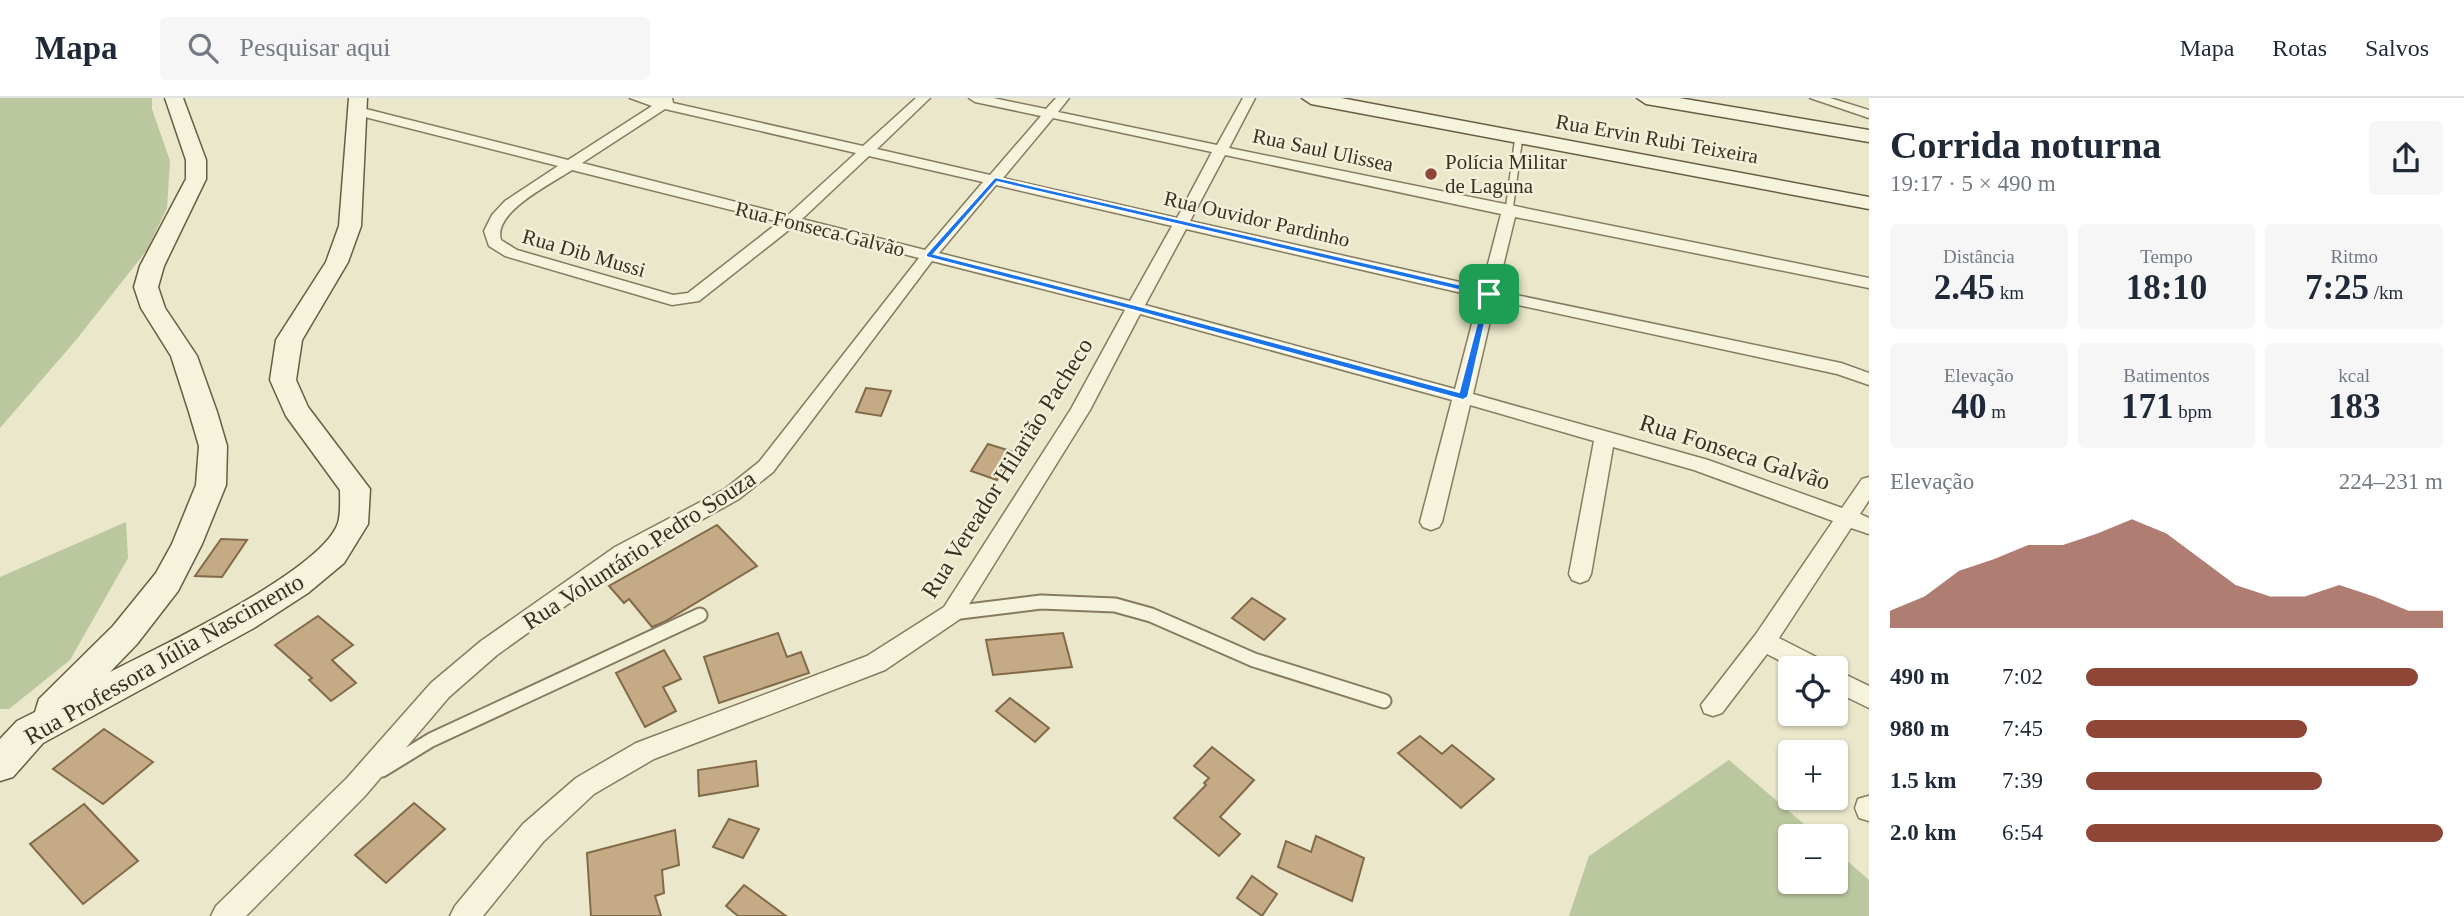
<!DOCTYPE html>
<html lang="pt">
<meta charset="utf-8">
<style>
body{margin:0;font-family:Georgia,serif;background:#f6f6f7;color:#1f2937;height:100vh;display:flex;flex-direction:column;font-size:26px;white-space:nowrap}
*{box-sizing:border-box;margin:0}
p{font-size:23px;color:#747a83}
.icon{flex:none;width:38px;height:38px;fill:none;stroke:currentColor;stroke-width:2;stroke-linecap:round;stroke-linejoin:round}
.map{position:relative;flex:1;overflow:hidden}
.side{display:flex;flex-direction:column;background:#fff;width:595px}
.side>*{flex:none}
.fabs{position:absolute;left:1778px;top:558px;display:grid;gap:14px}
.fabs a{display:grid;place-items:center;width:70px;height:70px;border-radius:7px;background:#fff;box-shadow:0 2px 5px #0004;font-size:35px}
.pin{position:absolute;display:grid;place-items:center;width:60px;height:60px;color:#fff;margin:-30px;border-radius:14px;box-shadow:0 4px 10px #0006}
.round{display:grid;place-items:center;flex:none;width:74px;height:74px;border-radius:7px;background:#f6f6f7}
.head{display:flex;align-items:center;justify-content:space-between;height:119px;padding:0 21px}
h1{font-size:38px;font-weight:800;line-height:52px}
.metrics{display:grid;grid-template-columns:repeat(3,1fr);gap:10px;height:119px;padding:7px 21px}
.metrics div{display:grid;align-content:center;border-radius:7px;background:#f6f6f7;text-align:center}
.metrics b{font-size:35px;font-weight:800}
.metrics small{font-size:19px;font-weight:400}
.metrics p{font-size:19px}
.chart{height:196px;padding:14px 21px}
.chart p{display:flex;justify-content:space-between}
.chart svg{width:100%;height:126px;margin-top:7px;fill:#8e4737;opacity:.7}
ul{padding:0 21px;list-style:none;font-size:23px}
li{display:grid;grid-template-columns:112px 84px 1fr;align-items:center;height:52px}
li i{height:18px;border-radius:9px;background:#8e4737}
header{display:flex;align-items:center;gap:42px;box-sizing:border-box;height:98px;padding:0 35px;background:#fff;border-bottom:2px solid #e0e1e3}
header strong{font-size:33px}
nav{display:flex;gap:38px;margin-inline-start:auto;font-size:24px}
.search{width:490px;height:63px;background:#f6f6f7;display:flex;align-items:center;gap:18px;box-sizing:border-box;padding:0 24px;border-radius:7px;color:#747a83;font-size:26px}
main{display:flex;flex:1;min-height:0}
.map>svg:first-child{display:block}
.green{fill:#bbc89f}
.building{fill:#c4ab85;stroke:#826a49;stroke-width:2}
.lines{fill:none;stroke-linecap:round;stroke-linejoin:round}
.lane-far1-casing{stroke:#867b61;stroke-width:10}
.lane-casing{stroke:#867b61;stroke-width:17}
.street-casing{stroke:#867b61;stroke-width:3}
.secondary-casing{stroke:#685c44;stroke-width:3}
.lane-far1{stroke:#f6f3dd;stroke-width:7}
.lane{stroke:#f6f3dd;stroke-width:13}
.street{fill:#f6f3dd;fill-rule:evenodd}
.secondary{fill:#f6f3dd;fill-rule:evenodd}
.route{fill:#1a73e8;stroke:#fff;stroke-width:2;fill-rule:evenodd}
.poi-dot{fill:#8e4737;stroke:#f3f0da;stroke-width:2.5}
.labels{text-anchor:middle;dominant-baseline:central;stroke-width:5;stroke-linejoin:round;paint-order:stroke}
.far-street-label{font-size:21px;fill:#383122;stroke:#f3f0da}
.far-poi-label{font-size:21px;fill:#383122;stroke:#f3f0da;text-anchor:start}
.street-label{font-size:24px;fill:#383122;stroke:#f3f0da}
</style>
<header>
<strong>Mapa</strong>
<div class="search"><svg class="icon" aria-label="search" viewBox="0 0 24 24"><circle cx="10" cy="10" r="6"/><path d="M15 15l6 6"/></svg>Pesquisar aqui</div>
<nav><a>Mapa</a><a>Rotas</a><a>Salvos</a></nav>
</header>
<main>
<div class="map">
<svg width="1869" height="818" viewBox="0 0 1869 818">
<rect width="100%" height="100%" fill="#eae7cb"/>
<g class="green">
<path d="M0 0H152V11L170 63 167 110 147 152 76 242 0 330Z"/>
<path d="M126 424 128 460 70 562 9 611H0V479Z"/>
<path d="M1729 662 1818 738H1790V784H1836V753L1869 782V818H1569L1589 758Z"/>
</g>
<g class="building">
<path d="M866 290 891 293 881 318 856 314Z"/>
<path d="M988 346 1014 354 997 382 971 373Z"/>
<path d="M717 427 757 468 664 524 652 529 629 501 624 505 609 488Z"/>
<path d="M221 441 247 442 222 479 195 478Z"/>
<path d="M1252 500 1285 521 1264 542 1232 520Z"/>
<path d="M318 518 353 547 332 562 356 585 331 603 309 582 312 580 275 547Z"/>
<path d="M778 535 787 559 801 554 809 575 719 605 704 559Z"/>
<path d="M1063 535 1072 569 993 577 986 542Z"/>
<path d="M664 552 681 581 663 589 676 613 645 629 616 575Z"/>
<path d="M1010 600 1049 630 1035 644 996 613Z"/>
<path d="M104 631 153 664 103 706 53 671Z"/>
<path d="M1420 638 1442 656 1452 647 1494 681 1461 710 1398 655Z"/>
<path d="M1212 649 1254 682 1220 719 1240 736 1219 758 1174 720 1206 687 1204 685 1209 680 1194 668Z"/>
<path d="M756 663 758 688 699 698 698 672Z"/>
<path d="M414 705 445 731 386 785 355 757Z"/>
<path d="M84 706 138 763 83 806 30 746Z"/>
<path d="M729 721 759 731 743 760 713 749Z"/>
<path d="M675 732 679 767 662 772 664 795 655 798 661 818H591L587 755Z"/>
<path d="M1316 738 1364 760 1352 803 1278 769 1286 743 1311 754Z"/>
<path d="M1252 778 1277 796 1262 818 1237 800Z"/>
<path d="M744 787 786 818H738L726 808Z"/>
</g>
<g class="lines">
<defs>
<path id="lane-far1" d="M1509 113 1519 38"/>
<g id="lane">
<path d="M952 515 1041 504 1115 507 1151 517 1254 562 1384 603"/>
<path d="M382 672 431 642 700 517"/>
</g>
<g id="street">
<path d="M630 0H672L673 5 863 48 916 0H930L877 51 990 77 1041 18 975 4 969 0H993L1046 11 1056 0H1069L1058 14 1217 47 1243 0H1255L1229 50 1869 180V190L1515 119 1497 193 1841 265 1869 275V287L1837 276 1495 202 1473 296 1708 362 1842 410 1862 381 1869 379V402L1860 416 1869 420V436L1851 430 1779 540 1824 563 1827 570H1794L1767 556 1722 615 1713 618 1704 615 1701 607 1756 536 1833 423 1694 372 1613 349 1591 476 1588 482 1580 485 1572 482 1569 476 1594 343 1470 307 1442 424 1439 429 1431 432 1423 429 1420 424 1452 302 1140 216 1090 312 960 521 885 572 654 661 594 696 543 744 483 818H450L455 808 523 726 576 680 636 645 867 558 944 509 1071 311 1125 212 932 163 773 374 739 401 631 461 497 557 449 599 365 698 246 818H211L216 808 347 680 431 585 481 543 615 449 725 391 759 364 919 160 794 128 699 203 672 207 505 158 489 148 484 133 492 117 505 103 558 68 353 16 351 13 358 9 568 62 652 8ZM665 11 856 55 788 117 582 65ZM1053 20 1212 54 1177 120 1003 80ZM1225 57 1501 116 1482 189 1190 123ZM869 58 983 84 925 152 802 121ZM572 72 779 124 688 195 673 197 517 152 501 142C492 114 553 85 572 72ZM996 87 1172 128 1130 203 939 155ZM1186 131 1479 199 1455 291 1145 207Z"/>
<path d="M1810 0H1830L1869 12V20Z"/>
<path d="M1836 572 1869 588V610L1836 594Z"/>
<path d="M1868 698H1869V723L1859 720 1855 710 1858 701Z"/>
</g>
<g id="secondary">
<path d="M165 0H183L206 62V81L164 168 158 189 165 210 197 258 217 314 227 348 226 387 202 446 178 493 137 546 110 574C159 549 322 473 338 425 341 415 340 402 340 392L286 318 270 282 276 242 326 164 339 128 349 0H367L361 128 348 164 302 242 296 282 308 309 370 391 368 426 344 465 308 495 254 530 43 645 13 679 0 683V641L17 623 35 614 39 601 113 528 156 475 172 446 196 387 199 348 189 314 171 258 141 210 134 189 140 168 186 81V62Z"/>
<path d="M1302 0H1341L1869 99V111L1311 6Z"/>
<path d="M1637 0H1679L1869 32V44L1646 6Z"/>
</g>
</defs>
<use href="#lane-far1" class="lane-far1-casing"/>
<use href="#lane" class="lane-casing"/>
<use href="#street" class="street-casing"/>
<use href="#secondary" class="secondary-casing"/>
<use href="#lane-far1" class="lane-far1"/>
<use href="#lane" class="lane"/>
<use href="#street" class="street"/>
<use href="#secondary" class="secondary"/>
</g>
<path class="route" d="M995 79 1492 194 1468 299 1463 302 1132 212 926 159V156ZM997 84 1484 198 1459 294 1139 208 934 156Z"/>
<circle class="poi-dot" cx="1431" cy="76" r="7"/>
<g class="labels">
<g class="far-street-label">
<text transform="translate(1657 41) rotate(10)">Rua Ervin Rubi Teixeira</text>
<text transform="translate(1323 52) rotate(12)">Rua Saul Ulissea</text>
<text transform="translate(1257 121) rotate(13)">Rua Ouvidor Pardinho</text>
<text transform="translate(820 131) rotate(14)">Rua Fonseca Galvão</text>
<text transform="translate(584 155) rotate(16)">Rua Dib Mussi</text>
</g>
<g class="far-poi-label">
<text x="1445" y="64">Polícia Militar<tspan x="1445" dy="24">de Laguna</tspan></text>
</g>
<g class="street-label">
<text transform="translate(1735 354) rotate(18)">Rua Fonseca Galvão</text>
<text transform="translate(1007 370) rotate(-58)">Rua Vereador Hilarião Pacheco</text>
<text transform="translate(639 452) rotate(-33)">Rua Voluntário Pedro Souza</text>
<text transform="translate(164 561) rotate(-30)">Rua Professora Júlia Nascimento</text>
</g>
</g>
</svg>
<div class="fabs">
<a><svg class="icon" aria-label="locate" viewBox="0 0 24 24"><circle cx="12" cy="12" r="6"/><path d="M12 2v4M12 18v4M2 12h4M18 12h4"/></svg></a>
<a>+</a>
<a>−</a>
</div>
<div class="pin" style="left:1489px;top:196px;background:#1e9e55"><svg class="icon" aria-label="arrive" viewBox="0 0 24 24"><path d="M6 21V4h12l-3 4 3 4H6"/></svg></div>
</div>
<section class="side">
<div class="head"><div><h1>Corrida noturna</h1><p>19:17 · 5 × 490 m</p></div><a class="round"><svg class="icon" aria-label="share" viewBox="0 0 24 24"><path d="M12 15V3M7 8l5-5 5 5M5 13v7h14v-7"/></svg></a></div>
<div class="metrics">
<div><p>Distância</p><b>2.45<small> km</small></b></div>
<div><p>Tempo</p><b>18:10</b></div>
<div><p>Ritmo</p><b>7:25<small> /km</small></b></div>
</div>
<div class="metrics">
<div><p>Elevação</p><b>40<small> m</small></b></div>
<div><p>Batimentos</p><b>171<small> bpm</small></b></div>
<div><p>kcal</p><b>183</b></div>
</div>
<div class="chart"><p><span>Elevação</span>224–231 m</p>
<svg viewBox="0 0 160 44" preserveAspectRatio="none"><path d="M0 44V38L10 33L20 24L30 20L40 15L50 15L60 11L70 6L80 11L90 20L100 29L110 33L120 33L130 29L140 33L150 38L160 38V44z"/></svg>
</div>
<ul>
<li><b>490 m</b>7:02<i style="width:93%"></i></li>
<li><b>980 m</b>7:45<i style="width:62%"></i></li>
<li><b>1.5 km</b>7:39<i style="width:66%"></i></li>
<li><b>2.0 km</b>6:54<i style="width:100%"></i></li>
</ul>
</section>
</main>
